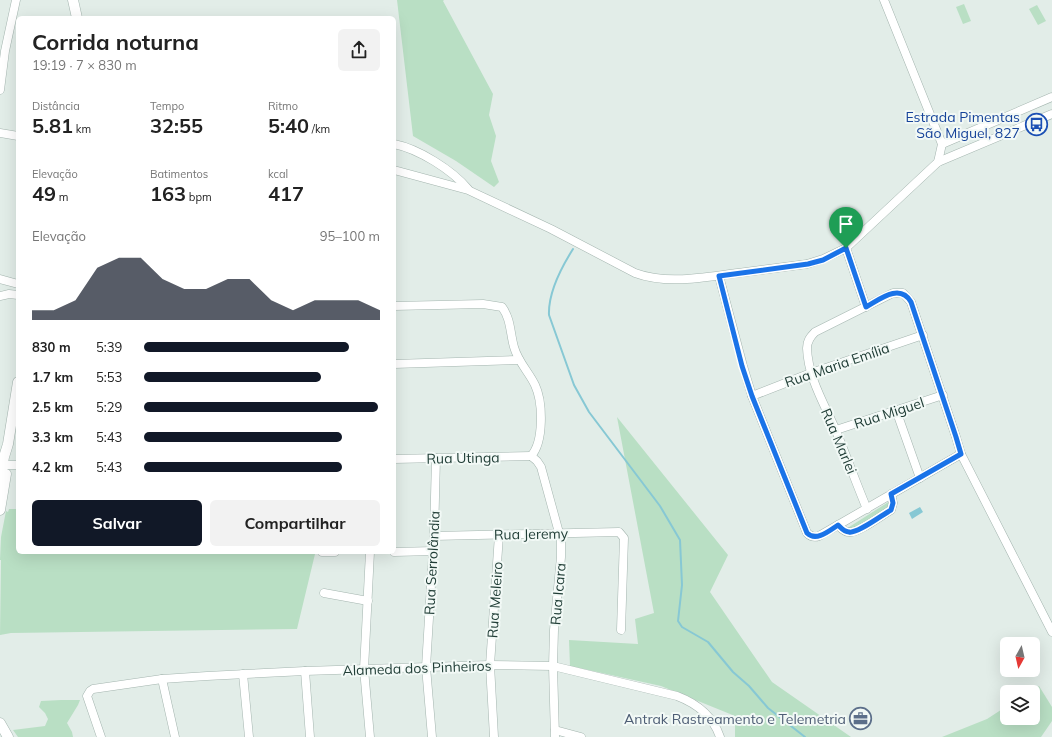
<!DOCTYPE html>
<html lang="pt">
<meta charset="utf-8">
<style>
body{margin:0;font-family:Mulish,sans-serif;background:#f2f2f2;color:#222;height:100vh;display:flex;flex-direction:column;font-size:15px;white-space:nowrap}
*{box-sizing:border-box;margin:0}
p{font-size:13px;color:#767676}
.icon{flex:none;width:22px;height:22px;fill:none;stroke:currentColor;stroke-width:2;stroke-linecap:round;stroke-linejoin:round}
.map{position:relative;flex:1;overflow:hidden}
.sheet{position:absolute;left:16px;top:16px;width:380px;height:538px;display:flex;flex-direction:column;background:#fff;border-radius:6px;box-shadow:0 4px 16px #0002}
.sheet>*{flex:none}
.needle{width:26px;rotate:188deg}
.tools{position:absolute;left:1000px;top:637px;display:grid;gap:8px}
.tools a{display:grid;place-items:center;width:40px;height:40px;border-radius:6px;background:#fff;box-shadow:0 4px 16px #0002;font-size:20px}
.pin{position:absolute;display:grid;place-items:center;width:34px;height:34px;color:#fff;margin:-41px -17px;border-radius:50% 50% 50% 0;rotate:-45deg;box-shadow:0 0 4px #0007}
.pin .icon{rotate:45deg}
.round{display:grid;place-items:center;flex:none;width:42px;height:42px;border-radius:6px;background:#f2f2f2}
.head{display:flex;align-items:center;justify-content:space-between;height:68px;padding:0 16px}
h1{font-size:22px;font-weight:700;line-height:30px}
.figures{display:grid;grid-template-columns:repeat(3,1fr);gap:6px;height:68px;padding:4px 16px}
.figures div{display:grid;align-content:center}
.figures b{font-size:20px;font-weight:700}
.figures small{font-size:11px;font-weight:400}
.figures p{font-size:11px}
.chart{height:112px;padding:8px 16px}
.chart p{display:flex;justify-content:space-between}
.chart svg{width:100%;height:72px;margin-top:4px;fill:#111827;opacity:.7}
.primary-button{display:flex;gap:8px;margin-top:auto;padding:8px 16px}
.primary-button a{flex:1;height:46px;border-radius:6px;background:#111827;color:#fff;font-size:16px;font-weight:700;line-height:46px;text-align:center}
.primary-button a+a{background:#f2f2f2;color:#222}
ul{padding:0 16px;list-style:none;font-size:13px}
li{display:grid;grid-template-columns:64px 48px 1fr;align-items:center;height:30px}
li i{height:10px;border-radius:5px;background:#111827}
.map>svg:first-child{display:block}
.green{fill:#b9dfc4}
.water{fill:#87c8d4}
.lines{fill:none;stroke-linecap:round;stroke-linejoin:round}
.stream{stroke:#87c8d4;stroke-width:2}
.minor-casing{stroke:#a4b5af;stroke-width:9}
.tertiary-casing{stroke:#a4b5af;stroke-width:11}
.minor{stroke:#fff;stroke-width:8}
.tertiary{stroke:#fff;stroke-width:10}
.route-casing{stroke:#fff;stroke-width:8}
.route{stroke:#1a73e8;stroke-width:5}
.labels{text-anchor:middle;dominant-baseline:central;stroke-width:4;stroke-linejoin:round;paint-order:stroke}
.transit-label{font-size:14px;fill:#164399;stroke:#f2f9f6;text-anchor:end}
.street-label{font-size:14px;fill:#213e37;stroke:#f2f9f6}
.service-label{font-size:14px;fill:#4e5e75;stroke:#f2f9f6;text-anchor:end}
</style>
<div class="map">
<svg width="1052" height="737" viewBox="0 0 1052 737">
<rect width="100%" height="100%" fill="#e2ede8"/>
<g class="green">
<path d="M397 0H444L443 1 493 94 489 115 496 136 491 161 499 182 494 187 456 161 413 136Z"/>
<path d="M964 4 971 21 963 24 956 7Z"/>
<path d="M1037 5 1046 21 1038 25 1029 9Z"/>
<path d="M617 417 728 555 710 592 772 682 851 737H735V716L661 686 570 666 569 640 638 644 635 619 654 613Z"/>
<path d="M890 501V507L853 530 846 529Z"/>
<path d="M9 509H18V552H318L315 554 297 629 11 633 0 635 1 560H0L1 537 6 511 8 512Z"/>
<path d="M1039 686 1052 707V721L1041 737H942L987 719 1007 706V718H1033V692H1029Z"/>
<path d="M61 700H80L78 705 67 723 72 732 73 737H18L13 730 45 726 48 719 45 713 39 707 41 701Z"/>
</g>
<path class="water" d="M920 507 923 512 912 519 909 513Z"/>
<g class="lines">
<path class="stream" d="M573 249C561 268 548 292 549 315L574 385 589 412 660 506 680 540 682 585 678 621 682 627 708 642 733 672 749 686 768 708 805 737"/>
<defs>
<g id="minor">
<path d="M884 0 942 144"/>
<path d="M0 90 5 51 16 0"/>
<path d="M0 133 18 136"/>
<path d="M394 144C419 149 452 170 468 189"/>
<path d="M942 144 1052 97"/>
<path d="M938 162 942 144"/>
<path d="M394 170 468 190 551 229 635 273C667 285 705 277 738 273 761 270 784 267 807 264L823 259 846 248 938 162 1052 114"/>
<path d="M846 248 866 307"/>
<path d="M719 276 743 366 752 396 807 533C810 536 814 538 819 536L961 454"/>
<path d="M0 279 18 284"/>
<path d="M0 296 9 294 18 295"/>
<path d="M394 306 483 304 502 307C511 319 510 333 514 347 518 362 529 372 535 385 543 402 544 442 531 456"/>
<path d="M394 364 519 360"/>
<path d="M752 396 811 373 923 335"/>
<path d="M896 410 920 478"/>
<path d="M836 430 943 395"/>
<path d="M531 456 537 461 541 467 561 540V557L554 630 553 666 555 737"/>
<path d="M394 459 531 456"/>
<path d="M0 465H18"/>
<path d="M867 509C856 483 847 457 836 431 825 405 808 378 807 348 807 341 810 337 815 332L893 293H903L911 302 956 437 961 454 1052 632"/>
<path d="M838 525C841 528 844 532 849 532 857 534 882 515 891 510L893 503 891 494"/>
<path d="M434 536 619 532 624 538 621 630"/>
<path d="M322 552H335"/>
<path d="M370 552 364 669 370 737"/>
<path d="M394 552 434 551"/>
<path d="M324 593 368 601"/>
<path d="M305 671 310 737"/>
<path d="M243 674 249 737"/>
<path d="M162 679 175 737"/>
<path d="M555 730 581 737"/>
<path d="M101 737 87 696 90 691 93 689 162 679 207 676 305 671 490 665 553 666 677 696C698 704 713 716 720 737"/>
<path d="M432 737 426 667 434 536 436 458"/>
<path d="M494 737 490 665 499 535"/>
</g>
<g id="tertiary">
<path d="M73 0 77 18"/>
<path d="M0 481 4 457 8 444 18 382"/>
<path d="M0 510 6 474"/>
<path d="M0 723 8 737"/>
</g>
</defs>
<use href="#minor" class="minor-casing"/>
<use href="#tertiary" class="tertiary-casing"/>
<use href="#minor" class="minor"/>
<use href="#tertiary" class="tertiary"/>
</g>
<g class="lines">
<defs>
<path id="route" d="M846 248 866 307C880 299 900 283 911 302L956 437 961 454 891 494 893 503 891 510C882 515 857 534 849 532 844 532 841 528 838 525 829 531 816 542 807 533L752 396 742 366 719 276 808 264 823 260Z"/>
</defs>
<use href="#route" class="route-casing"/>
<use href="#route" class="route"/>
</g>
<defs>
<symbol id="bus-ring" viewBox="-11 -11 22 22"><circle r="9.5" fill="#f2f9f6" stroke="#1a4fb4" stroke-width="1.5"/><path d="M-5-6H5V4H4V6H2V4H-2V6H-4V4H-5ZM-3.5-4V0h7V-4ZM-3.5 1.2v1.5H-2V1.2ZM2 1.2v1.5H3.5V1.2Z" fill="#1a4fb4"/></symbol>
<symbol id="office-ring" viewBox="-11 -11 22 22"><circle r="9.5" fill="#f2f9f6" stroke="#5c6f8a" stroke-width="1.5"/><path d="M-6-3h4V-5.5h4V-3h4V5H-6ZM-1-4.5V-3h2v-1.5ZM-6 0V1H6V0Z" fill="#5c6f8a"/></symbol>
</defs>
<g fill-rule="evenodd">
<use href="#bus-ring" x="1024" y="112" width="25" height="25"/>
<use href="#office-ring" x="848" y="706" width="25" height="25"/>
</g>
<g class="labels">
<g class="transit-label">
<text x="1020" y="117">Estrada Pimentas<tspan x="1020" dy="16">São Miguel, 827</tspan></text>
</g>
<g class="street-label">
<text transform="translate(837 365) rotate(-19)">Rua Maria Emília</text>
<text transform="translate(889 413) rotate(-18)">Rua Miguel</text>
<text transform="translate(839 441) rotate(67)">Rua Marlei</text>
<text transform="translate(463 458) rotate(-1)">Rua Utinga</text>
<text transform="translate(531 534) rotate(-1)">Rua Jeremy</text>
<text transform="translate(432 563) rotate(-87)">Rua Serrolândia</text>
<text transform="translate(558 594) rotate(-85)">Rua Icara</text>
<text transform="translate(495 600) rotate(-86)">Rua Meleiro</text>
<text transform="translate(417 668) rotate(-2)">Alameda dos Pinheiros</text>
</g>
<g class="service-label">
<text x="846" y="719">Antrak Rastreamento e Telemetria</text>
</g>
</g>
</svg>
<div class="tools">
<a><svg class="needle" viewBox="-14 -14 28 28"><path d="M0-13l5 13h-10z" fill="#e53935"/><path d="M0 13l5-13h-10z" fill="#767676"/></svg></a>
<a><svg class="icon" aria-label="layers" viewBox="0 0 24 24"><path d="M12 4l9 5-9 5-9-5zM3 14l9 5 9-5"/></svg></a>
</div>
<div class="pin" style="left:846px;top:248px;background:#1e9e55"><svg class="icon" aria-label="arrive" viewBox="0 0 24 24"><path d="M6 21V4h12l-3 4 3 4H6"/></svg></div>
<section class="sheet">
<div class="head"><div><h1>Corrida noturna</h1><p>19:19 · 7 × 830 m</p></div><a class="round"><svg class="icon" aria-label="share" viewBox="0 0 24 24"><path d="M12 15V3M7 8l5-5 5 5M5 13v7h14v-7"/></svg></a></div>
<div class="figures">
<div><p>Distância</p><b>5.81<small> km</small></b></div>
<div><p>Tempo</p><b>32:55</b></div>
<div><p>Ritmo</p><b>5:40<small> /km</small></b></div>
</div>
<div class="figures">
<div><p>Elevação</p><b>49<small> m</small></b></div>
<div><p>Batimentos</p><b>163<small> bpm</small></b></div>
<div><p>kcal</p><b>417</b></div>
</div>
<div class="chart"><p><span>Elevação</span>95–100 m</p>
<svg viewBox="0 0 160 44" preserveAspectRatio="none"><path d="M0 44V38L10 38L20 32L30 12L40 6L50 6L60 19L70 25L80 25L90 19L100 19L110 32L120 38L130 32L140 32L150 32L160 38V44z"/></svg>
</div>
<ul>
<li><b>830 m</b>5:39<i style="width:87%"></i></li>
<li><b>1.7 km</b>5:53<i style="width:75%"></i></li>
<li><b>2.5 km</b>5:29<i style="width:99%"></i></li>
<li><b>3.3 km</b>5:43<i style="width:84%"></i></li>
<li><b>4.2 km</b>5:43<i style="width:84%"></i></li>
</ul>
<div class="primary-button"><a>Salvar</a><a>Compartilhar</a></div>
</section>
</div>
